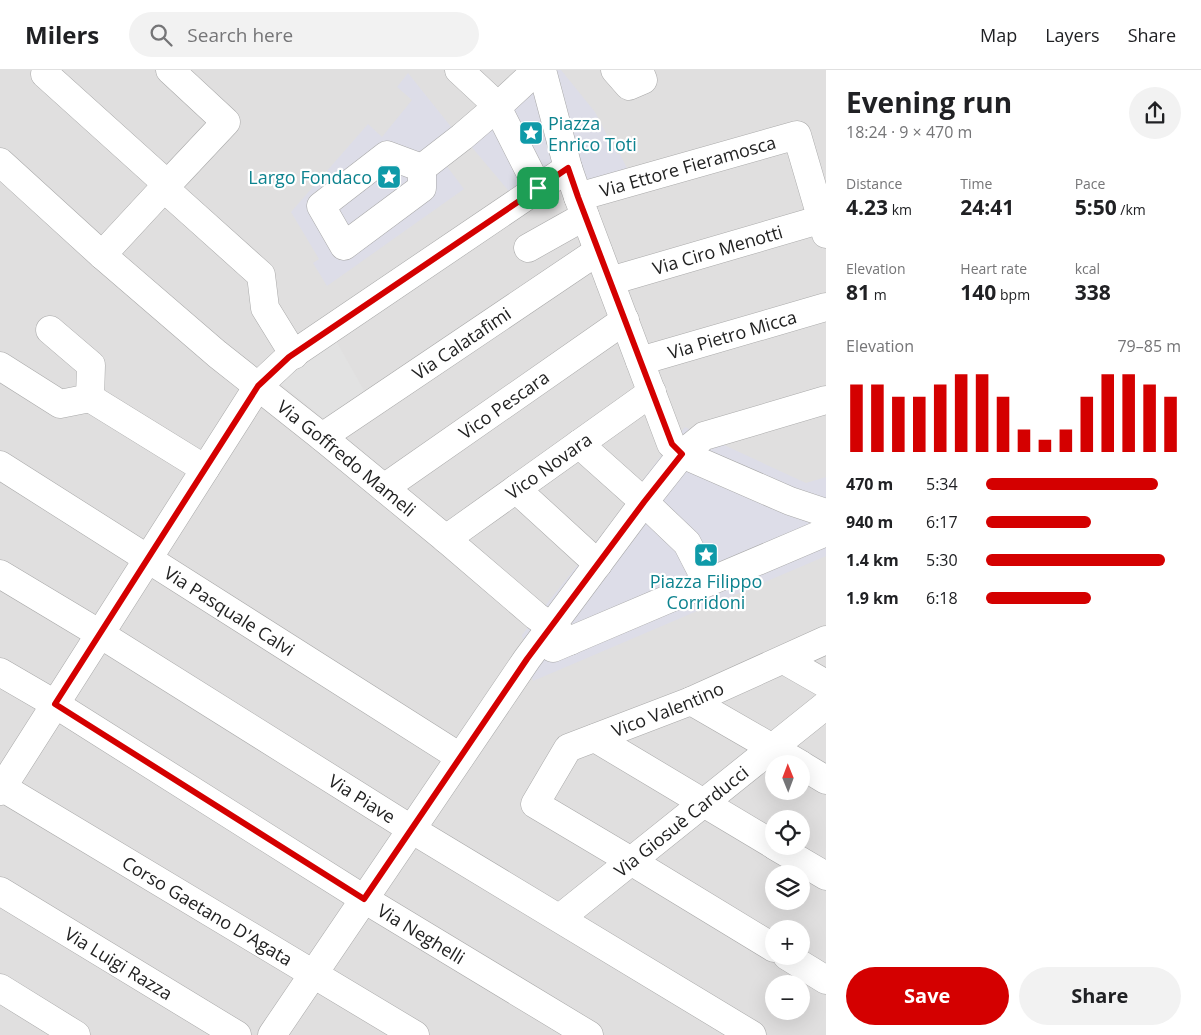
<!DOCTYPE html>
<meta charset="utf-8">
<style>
body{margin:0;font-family:"Open Sans",sans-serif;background:#f2f2f2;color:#202124;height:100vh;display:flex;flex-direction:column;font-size:19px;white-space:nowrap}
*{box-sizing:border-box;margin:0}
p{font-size:16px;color:#757577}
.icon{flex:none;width:28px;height:28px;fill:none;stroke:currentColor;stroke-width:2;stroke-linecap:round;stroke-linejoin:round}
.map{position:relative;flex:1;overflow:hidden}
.drawer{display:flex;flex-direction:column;background:#fff;width:375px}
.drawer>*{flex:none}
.needle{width:32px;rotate:359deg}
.controls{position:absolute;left:765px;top:685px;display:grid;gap:10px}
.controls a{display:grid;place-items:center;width:45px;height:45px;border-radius:50%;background:#fff;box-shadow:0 5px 20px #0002;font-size:25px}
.pin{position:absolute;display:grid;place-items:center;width:42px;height:42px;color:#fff;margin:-21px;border-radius:10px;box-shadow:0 2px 8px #0006}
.round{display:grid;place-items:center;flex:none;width:52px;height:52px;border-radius:26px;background:#f2f2f2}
.head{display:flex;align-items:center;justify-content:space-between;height:85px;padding:0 20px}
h1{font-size:28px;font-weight:700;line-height:38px}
.metrics{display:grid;grid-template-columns:repeat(3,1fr);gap:8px;height:85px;padding:5px 20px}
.metrics div{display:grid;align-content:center}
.metrics b{font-size:21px;font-weight:700}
.metrics small{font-size:14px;font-weight:400}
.metrics p{font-size:14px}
.chart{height:140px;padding:10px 20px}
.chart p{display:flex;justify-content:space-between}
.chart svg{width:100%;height:90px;margin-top:5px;stroke:#d40000;stroke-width:6}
.primary-button{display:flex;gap:10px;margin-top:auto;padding:10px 20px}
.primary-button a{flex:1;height:58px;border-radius:30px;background:#d40000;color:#fff;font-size:20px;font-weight:700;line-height:58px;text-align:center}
.primary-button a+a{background:#f2f2f2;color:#202124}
ul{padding:0 20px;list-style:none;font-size:16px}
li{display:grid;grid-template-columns:80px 60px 1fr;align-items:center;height:38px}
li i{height:12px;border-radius:6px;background:#d40000}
header{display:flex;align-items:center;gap:30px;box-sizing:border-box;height:70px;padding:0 25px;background:#fff;border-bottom:1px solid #e0e0e0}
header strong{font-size:24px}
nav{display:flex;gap:28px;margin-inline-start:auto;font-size:18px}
.search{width:350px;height:45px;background:#f2f2f2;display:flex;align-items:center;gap:12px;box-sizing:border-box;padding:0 18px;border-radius:28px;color:#757577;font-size:19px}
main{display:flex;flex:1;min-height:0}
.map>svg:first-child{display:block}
.residential{fill:#e0dfdf;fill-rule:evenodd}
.parking{fill:#e2e2e2}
.plaza{fill:#dddde8}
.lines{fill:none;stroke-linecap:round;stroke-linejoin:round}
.minor-casing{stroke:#a9a9a9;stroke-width:29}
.minor{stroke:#fff;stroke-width:28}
.route-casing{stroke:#fff;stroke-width:10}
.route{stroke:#d40000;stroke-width:6}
.labels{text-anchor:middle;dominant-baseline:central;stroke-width:4.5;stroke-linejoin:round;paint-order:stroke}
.culture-label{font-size:18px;fill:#0d838f;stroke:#fff;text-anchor:start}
.street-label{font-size:18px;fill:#222;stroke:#fff}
</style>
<header>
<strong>Milers</strong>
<div class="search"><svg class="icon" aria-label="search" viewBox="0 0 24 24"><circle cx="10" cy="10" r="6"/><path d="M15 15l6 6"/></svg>Search here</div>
<nav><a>Map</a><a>Layers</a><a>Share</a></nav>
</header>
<main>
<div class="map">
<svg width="826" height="965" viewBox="0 0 826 965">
<rect width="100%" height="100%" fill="#f2efe9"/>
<path class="residential" d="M0 0H826V965H0ZM774 694H801V721H774ZM774 749H801V776H774ZM774 804H801V831H774ZM774 859H801V886H774ZM774 914H801V941H774Z"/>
<path class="parking" d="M335 269 366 324 325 350 276 310Z"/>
<g class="plaza">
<path d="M517 0H561L595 42 617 84H620L633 111 578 127 568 98 518 132 470 75 446 95 464 119 327 216 313 193 319 189 291 142 368 54 382 67 412 30 397 17 408 3 452 58 483 32Z"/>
<path d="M685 357 806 413 826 407V486L533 611 527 589 522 565 599 468 657 391Z"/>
</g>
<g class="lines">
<defs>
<g id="minor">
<path d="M459 0 488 27 497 37 538 118"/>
<path d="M542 0 568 98 578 127 671 374 682 384 790 431 826 443"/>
<path d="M615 0 629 16 643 10 639 0"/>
<path d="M45 4 167 114"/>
<path d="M387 85 422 98V118L344 176 321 136Z"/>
<path id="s1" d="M0 92 102 185 217 284 322 367 446 469 536 546 570 571"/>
<path d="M422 98 462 67 497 37 537 0"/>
<path d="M164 118 226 52 170 0"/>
<path id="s2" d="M578 127 797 65 826 164"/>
<path d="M528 178 585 146"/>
<path d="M102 185 164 118 261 205 265 238 294 285"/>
<path id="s3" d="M610 211 826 148"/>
<path d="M50 260 91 295 90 328"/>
<path id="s4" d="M640 291 826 237"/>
<path d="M0 296 60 334 90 328"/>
<path d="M90 328 205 399"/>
<path id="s5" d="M322 367 598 181"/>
<path d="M579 374 644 432 687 473 707 512"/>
<path id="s6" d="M0 395 460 687"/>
<path id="s7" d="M384 418 625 250"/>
<path d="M516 419 598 494"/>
<path id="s8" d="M446 469 652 322"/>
<path id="s9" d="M0 504 100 564 411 759 752 965"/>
<path d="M553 578 826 462"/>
<path d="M784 590 826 614"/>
<path id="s10" d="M0 602 55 634 364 829 589 965"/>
<path d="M691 631 800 694"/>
<path d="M595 668 774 775"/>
<path d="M801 695 826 710"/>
<path id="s11" d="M0 716 415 965"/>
<path d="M0 721 258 316 289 287 568 98"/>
<path d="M775 776 826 806"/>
<path id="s12" d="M0 821 237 965"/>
<path id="s13" d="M560 848 826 635"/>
<path id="s14" d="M774 878 631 791 535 734 568 678 691 631 826 570"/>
<path d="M787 886 826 910"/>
<path d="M0 918 76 965"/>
<path d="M272 965 527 589 644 432 682 384 704 366 826 330"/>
</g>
</defs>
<use href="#minor" class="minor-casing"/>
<use href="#minor" class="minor"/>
</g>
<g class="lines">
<defs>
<path id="route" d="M568 98 578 127 672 374 682 384 644 432 527 589 364 829 55 634 258 316 289 287Z"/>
</defs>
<use href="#route" class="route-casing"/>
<use href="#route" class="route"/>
</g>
<defs>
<symbol id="sight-square" viewBox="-11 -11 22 22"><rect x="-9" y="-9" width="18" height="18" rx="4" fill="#0f9aa8" stroke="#fff"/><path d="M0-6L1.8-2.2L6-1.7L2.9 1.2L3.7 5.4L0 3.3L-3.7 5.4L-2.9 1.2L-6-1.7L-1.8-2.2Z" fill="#fff"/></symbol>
</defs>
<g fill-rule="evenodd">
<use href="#sight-square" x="517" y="49" width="28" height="28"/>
<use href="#sight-square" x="375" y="93" width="28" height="28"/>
<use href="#sight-square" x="692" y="471" width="28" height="28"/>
</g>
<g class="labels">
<g class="culture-label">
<text x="548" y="53">Piazza<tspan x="548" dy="21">Enrico Toti</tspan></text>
<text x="372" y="107" text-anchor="end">Largo Fondaco</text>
<text x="706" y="511" text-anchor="middle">Piazza Filippo<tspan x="706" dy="21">Corridoni</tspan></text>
</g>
<g class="street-label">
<text stroke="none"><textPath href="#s2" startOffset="114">Via Ettore Fieramosca</textPath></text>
<text stroke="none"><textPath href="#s3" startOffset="112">Via Ciro Menotti</textPath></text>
<text stroke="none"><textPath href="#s4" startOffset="96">Via Pietro Micca</textPath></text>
<text stroke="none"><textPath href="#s5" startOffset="168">Via Calatafimi</textPath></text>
<text stroke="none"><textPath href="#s7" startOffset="146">Vico Pescara</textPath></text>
<text stroke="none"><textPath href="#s1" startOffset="456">Via Goffredo Mameli</textPath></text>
<text stroke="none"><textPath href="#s8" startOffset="126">Vico Novara</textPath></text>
<text stroke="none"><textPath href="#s6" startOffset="272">Via Pasquale Calvi</textPath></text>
<text stroke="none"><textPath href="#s14" startOffset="451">Vico Valentino</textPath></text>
<text stroke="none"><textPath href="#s9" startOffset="426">Via Piave</textPath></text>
<text stroke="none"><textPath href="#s13" startOffset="155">Via Giosuè Carducci</textPath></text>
<text stroke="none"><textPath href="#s11" startOffset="242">Corso Gaetano D'Agata</textPath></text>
<text stroke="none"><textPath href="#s10" startOffset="496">Via Neghelli</textPath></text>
<text stroke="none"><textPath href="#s12" startOffset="139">Via Luigi Razza</textPath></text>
</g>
</g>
</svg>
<div class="controls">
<a><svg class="needle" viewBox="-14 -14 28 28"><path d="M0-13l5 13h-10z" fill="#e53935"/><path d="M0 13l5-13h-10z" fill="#757577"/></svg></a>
<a><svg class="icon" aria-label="locate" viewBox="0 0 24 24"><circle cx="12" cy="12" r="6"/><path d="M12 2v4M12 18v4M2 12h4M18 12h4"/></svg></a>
<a><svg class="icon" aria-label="layers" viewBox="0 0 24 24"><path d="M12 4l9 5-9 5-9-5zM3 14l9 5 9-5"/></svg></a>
<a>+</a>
<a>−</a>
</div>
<div class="pin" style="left:538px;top:118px;background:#1e9e55"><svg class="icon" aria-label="arrive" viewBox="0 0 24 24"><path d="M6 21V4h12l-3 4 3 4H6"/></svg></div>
</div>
<section class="drawer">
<div class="head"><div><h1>Evening run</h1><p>18:24 · 9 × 470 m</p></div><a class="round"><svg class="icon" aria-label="share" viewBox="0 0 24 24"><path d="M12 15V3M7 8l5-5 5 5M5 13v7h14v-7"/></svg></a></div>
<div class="metrics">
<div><p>Distance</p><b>4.23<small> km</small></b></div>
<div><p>Time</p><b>24:41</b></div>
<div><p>Pace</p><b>5:50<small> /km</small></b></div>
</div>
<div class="metrics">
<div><p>Elevation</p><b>81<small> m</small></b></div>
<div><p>Heart rate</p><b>140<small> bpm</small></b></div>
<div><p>kcal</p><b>338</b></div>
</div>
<div class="chart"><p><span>Elevation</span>79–85 m</p>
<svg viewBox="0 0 160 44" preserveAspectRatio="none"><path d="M5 44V11M15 44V11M25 44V17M35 44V17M45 44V11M55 44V6M65 44V6M75 44V17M85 44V33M95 44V38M105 44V33M115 44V17M125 44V6M135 44V6M145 44V11M155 44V17"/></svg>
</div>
<ul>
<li><b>470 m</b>5:34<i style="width:88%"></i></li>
<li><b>940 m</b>6:17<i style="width:54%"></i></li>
<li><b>1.4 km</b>5:30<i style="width:92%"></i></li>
<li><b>1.9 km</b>6:18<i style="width:54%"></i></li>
</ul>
<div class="primary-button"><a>Save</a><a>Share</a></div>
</section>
</main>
